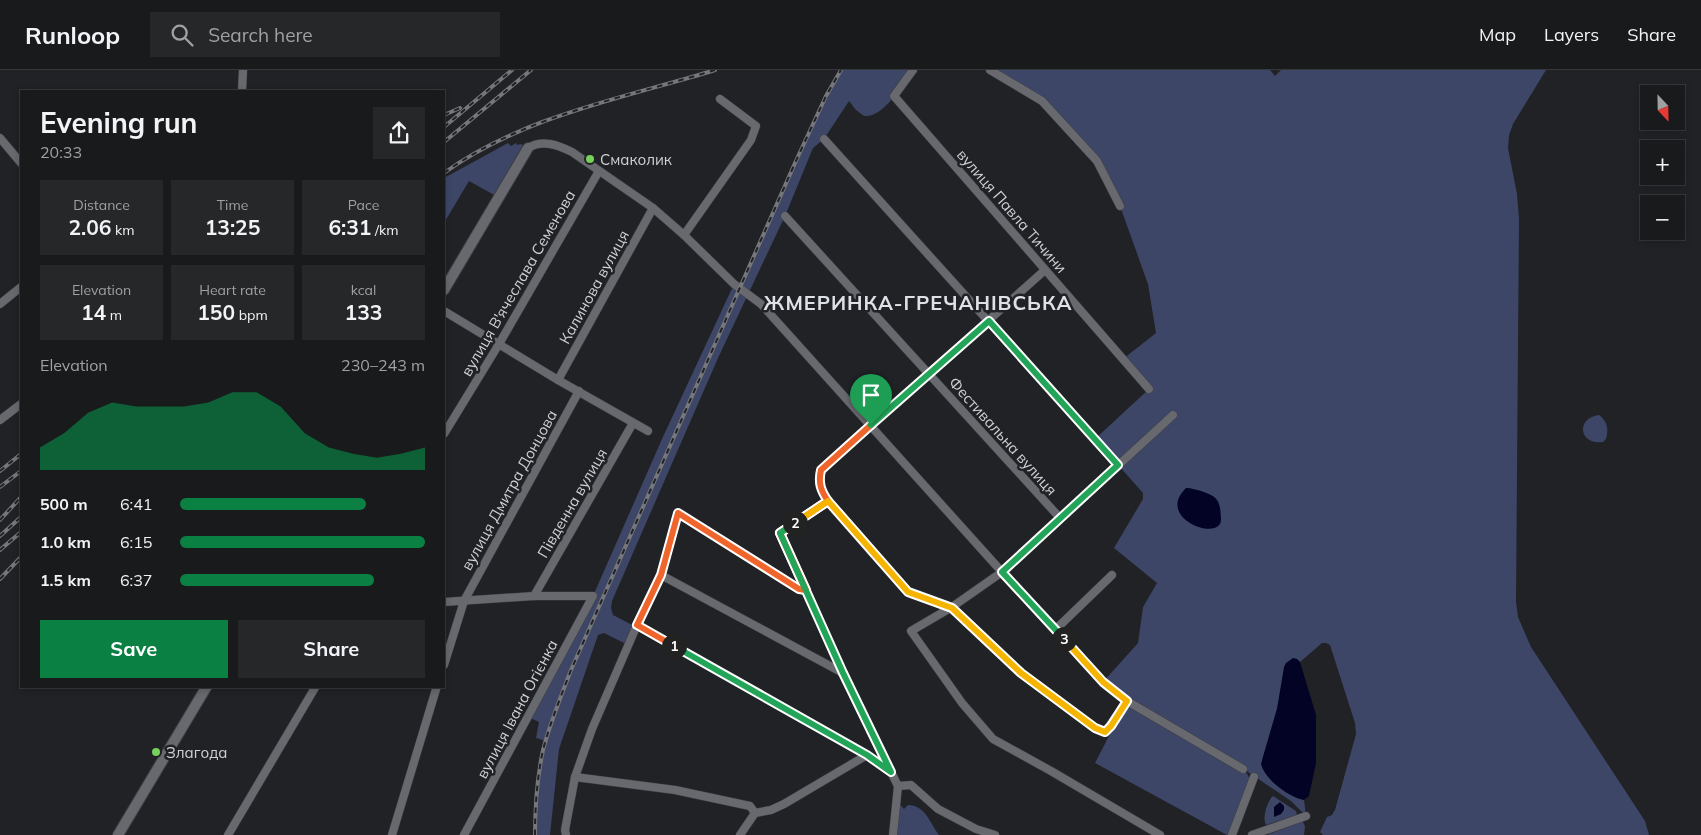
<!DOCTYPE html>
<meta charset="utf-8">
<style>
body{margin:0;font-family:Mulish,sans-serif;background:#252729;color:#f1f3f6;height:100vh;display:flex;flex-direction:column;font-size:19px;white-space:nowrap}
*{box-sizing:border-box;margin:0}
p{font-size:16px;color:#9fa1a3}
.icon{flex:none;width:28px;height:28px;fill:none;stroke:currentColor;stroke-width:2;stroke-linecap:round;stroke-linejoin:round}
.map{position:relative;flex:1;overflow:hidden}
.drawer{position:absolute;left:20px;top:20px;width:425px;height:598px;display:flex;flex-direction:column;background:#181a1c;border-radius:0px;box-shadow:0 2px 8px #0003,0 0 0 1px #36383b}
.drawer>*{flex:none}
.needle{width:32px;rotate:158deg}
.tools{position:absolute;left:1640px;top:15px;display:grid;gap:10px}
.tools a{display:grid;place-items:center;width:45px;height:45px;border-radius:0px;background:#181a1c;box-shadow:0 2px 8px #0003,0 0 0 1px #36383b;font-size:25px}
.pin{position:absolute;display:grid;place-items:center;width:42px;height:42px;color:#fff;margin:-51px -21px;border-radius:50% 50% 50% 0;rotate:-45deg;box-shadow:0 0 5px #0007}
.pin .icon{rotate:45deg}
.km{position:absolute;width:25px;height:25px;margin:-12px;border-radius:50%;background:#222;color:#fff;font-size:14px;line-height:25px;text-align:center}
.round{display:grid;place-items:center;flex:none;width:52px;height:52px;border-radius:0px;background:#252729}
.head{display:flex;align-items:center;justify-content:space-between;height:85px;padding:0 20px}
h1{font-size:28px;font-weight:700;line-height:38px}
.figures{display:grid;grid-template-columns:repeat(3,1fr);gap:8px;height:85px;padding:5px 20px}
.figures div{display:grid;align-content:center;border-radius:0px;background:#252729;text-align:center}
.figures b{font-size:21px;font-weight:700}
.figures small{font-size:14px;font-weight:400}
.figures p{font-size:14px}
.chart{height:140px;padding:10px 20px}
.chart p{display:flex;justify-content:space-between}
.chart svg{width:100%;height:90px;margin-top:5px;fill:#0b8043;opacity:.7}
.primary-button{display:flex;gap:10px;margin-top:auto;padding:10px 20px}
.primary-button a{flex:1;height:58px;border-radius:0px;background:#0b8043;color:#fff;font-size:20px;font-weight:700;line-height:58px;text-align:center}
.primary-button a+a{background:#252729;color:#f1f3f6}
ul{padding:0 20px;list-style:none;font-size:16px}
li{display:grid;grid-template-columns:80px 60px 1fr;align-items:center;height:38px}
li i{height:12px;border-radius:6px;background:#0b8043}
header{display:flex;align-items:center;gap:30px;box-sizing:border-box;height:70px;padding:0 25px;background:#181a1c;border-bottom:1px solid #36383b}
header strong{font-size:24px}
nav{display:flex;gap:28px;margin-inline-start:auto;font-size:18px}
.search{width:350px;height:45px;background:#252729;display:flex;align-items:center;gap:12px;box-sizing:border-box;padding:0 18px;border-radius:0px;color:#9fa1a3;font-size:19px}
.map>svg:first-child{display:block}
.green{fill:#3d4666}
.water{fill:#030325}
.lines{fill:none;stroke-linecap:round;stroke-linejoin:round}
.street-casing{stroke:#3d3e42;stroke-width:9}
.secondary-casing{stroke:#3d3e42;stroke-width:12}
.street{stroke:#67696e;stroke-width:8}
.secondary{stroke:#67696e;stroke-width:10}
.rail-casing{stroke:#75777a;stroke-width:4}
.rail{stroke:#202226;stroke-width:2;stroke-dasharray:5.5;stroke-linecap:butt}
.split-1-casing{stroke:#fff;stroke-width:10}
.split-2-casing{stroke:#fff;stroke-width:10}
.split-3-casing{stroke:#fff;stroke-width:10}
.split-4-casing{stroke:#fff;stroke-width:10}
.split-1{stroke:#f0652b;stroke-width:6}
.split-2{stroke:#22a559;stroke-width:6}
.split-3{stroke:#f5b400;stroke-width:6}
.split-4{stroke:#22a559;stroke-width:6}
.poi-dot{fill:#76d25a;stroke:#202226;stroke-width:2}
.labels{text-anchor:middle;dominant-baseline:central;stroke-width:5;stroke-linejoin:round;paint-order:stroke}
.poi-label{font-size:15px;fill:#d0d1d4;stroke:#202226;text-anchor:start}
.street-label{font-size:15px;fill:#d0d1d4;stroke:#202226}
.district-label{font-size:20px;font-weight:bold;letter-spacing:1px;fill:#dfe1e8;stroke:#202226}
</style>
<header>
<strong>Runloop</strong>
<div class="search"><svg class="icon" aria-label="search" viewBox="0 0 24 24"><circle cx="10" cy="10" r="6"/><path d="M15 15l6 6"/></svg>Search here</div>
<nav><a>Map</a><a>Layers</a><a>Share</a></nav>
</header>
<div class="map">
<svg width="1701" height="765" viewBox="0 0 1701 765">
<rect width="100%" height="100%" fill="#202226"/>
<g class="green">
<path d="M841 0H913C902 15 884 48 864 46L856 40 849 31 824 69 813 78 785 146 718 288 612 531 611 538 613 545 636 557 628 575 604 563 598 565 559 679 550 765H535L537 716 546 671 536 668 539 652 528 647 593 526 662 369 734 214 740 218 818 44Z"/>
<path d="M990 0H1270L1275 6 1281 0H1546L1513 54 1509 65 1508 78 1517 124 1519 149 1516 532 1518 547 1531 577 1645 751 1649 765H1323L1320 762 1327 747 1332 745 1335 740 1356 664 1355 653 1330 575 1326 573H1322L1300 592 1297 589 1286 593 1277 639 1262 690 1296 727 1304 730 1306 746 1291 731 1245 700 1250 709 1229 765H1227L1095 693 1127 631 1103 612 1138 573 1143 537 1157 513 1114 478 1143 429V423L1095 369 1149 319 1123 289 1156 263 1148 214 1120 136 1104 103 1042 31Z"/>
<path d="M508 73 511 76 516 73 517 75 521 74 525 77 496 126 469 111 444 153V108Z"/>
<path d="M1599 345C1607 351 1609 359 1606 369L1603 372C1578 375 1576 348 1599 345Z"/>
<path d="M1273 726 1296 741 1297 745 1266 755C1262 748 1267 731 1273 726Z"/>
<path d="M896 730 904 739 908 735C925 735 930 753 939 765H893Z"/>
<path d="M1300 752H1303L1305 756 1304 765H1267Z"/>
</g>
<g class="water">
<path d="M1186 418C1192 418 1196 420 1201 421 1219 427 1220 431 1221 449 1222 473 1154 449 1186 418Z"/>
<path d="M1293 588 1297 589 1300 592 1316 645V693L1309 726 1304 730C1289 727 1265 710 1261 694L1277 639 1284 597 1286 593Z"/>
<path d="M1280 732 1284 736V740L1281 744 1274 747V737Z"/>
</g>
<g class="lines">
<defs>
<g id="street">
<path d="M913 0 894 26 1149 319"/>
<path d="M990 0 1042 31 1097 91 1120 136"/>
<path d="M242 21 243 0"/>
<path d="M0 68 21 93"/>
<path d="M824 69 1118 395"/>
<path d="M528 78C542 69 558 75 572 82L653 138 684 165 734 214 761 234 1002 502 1103 612 1127 631 1243 699"/>
<path d="M785 146 1060 448"/>
<path d="M684 165 751 70 756 56 720 29"/>
<path d="M1045 200 827 394C815 407 819 418 828 431L908 521 952 537 1021 603 1095 658 1105 662 1127 631"/>
<path d="M0 234 21 217"/>
<path d="M444 241 558 310 648 361"/>
<path d="M558 310 653 138"/>
<path d="M0 350 21 334"/>
<path d="M444 364 499 274 599 101"/>
<path d="M828 431 780 463 843 603 891 702"/>
<path d="M661 505 678 443 799 519 806 520"/>
<path d="M534 526 633 353"/>
<path d="M444 532 534 526H593L464 765"/>
<path d="M637 555 592 659 575 707 675 720 750 736 755 743"/>
<path d="M1055 560 1112 505"/>
<path d="M444 595 464 531 579 321"/>
<path d="M843 603 661 505 637 555 867 685"/>
<path d="M228 765 316 616"/>
<path d="M392 765 437 616"/>
<path d="M566 765 565 760 575 707"/>
<path d="M740 765 755 743 771 740 784 734 867 685 891 702 898 716"/>
<path d="M893 765 898 716 911 715 938 739 976 759 995 765"/>
<path d="M1160 765 1051 701 993 669 962 633 911 561 952 537 1002 502 1173 345"/>
<path d="M1232 765 1254 707"/>
<path d="M1252 765 1306 746"/>
</g>
<g id="secondary">
<path d="M444 220 528 78"/>
<path d="M118 765 207 616"/>
</g>
</defs>
<use href="#street" class="street-casing"/>
<use href="#secondary" class="secondary-casing"/>
<use href="#street" class="street"/>
<use href="#secondary" class="secondary"/>
<defs>
<g id="rail">
<path d="M444 45 460 38"/>
<path d="M444 57 512 0"/>
<path d="M444 72 531 0"/>
<path d="M444 103C523 46 624 28 715 0"/>
<path d="M0 401 21 384"/>
<path d="M0 417 21 401"/>
<path d="M0 450 21 427"/>
<path d="M0 466 21 447"/>
<path d="M0 480 21 462"/>
<path d="M0 509 21 487"/>
<path d="M535 765C535 737 537 708 543 680 550 653 561 626 571 600L795 93 826 26 841 0"/>
</g>
</defs>
<use href="#rail" class="rail-casing"/>
<use href="#rail" class="rail"/>
</g>
<g class="lines">
<defs>
<path id="split-1" d="M674 576 637 555 661 505 678 443 799 519 806 520 780 463 828 431C821 421 818 413 821 400L871 355"/>
<path id="split-2" d="M674 576 867 685 891 702 843 603 780 463 795 453"/>
<path id="split-3" d="M795 453 828 431 908 522 952 538 1021 603 1095 658 1105 662 1111 656 1127 631 1103 612 1064 569"/>
<path id="split-4" d="M871 355 989 251 1118 395 1002 502 1064 569"/>
</defs>
<use href="#split-1" class="split-1-casing"/>
<use href="#split-2" class="split-2-casing"/>
<use href="#split-3" class="split-3-casing"/>
<use href="#split-4" class="split-4-casing"/>
<use href="#split-1" class="split-1"/>
<use href="#split-2" class="split-2"/>
<use href="#split-3" class="split-3"/>
<use href="#split-4" class="split-4"/>
</g>
<g class="poi-dot">
<circle cx="590" cy="89" r="5"/>
<circle cx="156" cy="682" r="5"/>
</g>
<g class="labels">
<g class="poi-label">
<text x="600" y="89">Смаколик</text>
<text x="166" y="682">Злагода</text>
</g>
<g class="street-label">
<text transform="translate(1012 141) rotate(49)">вулиця Павла Тичини</text>
<text transform="translate(518 213) rotate(-60)">вулиця В'ячеслава Семенова</text>
<text transform="translate(594 217) rotate(-61)">Калинова вулиця</text>
<text transform="translate(1003 366) rotate(48)">Фестивальна вулиця</text>
<text transform="translate(509 420) rotate(-61)">вулиця Дмитра Донцова</text>
<text transform="translate(572 433) rotate(-60)">Південна вулиця</text>
<text transform="translate(517 639) rotate(-62)">вулиця Івана Огієнка</text>
</g>
<g class="district-label">
<text x="918" y="232">ЖМЕРИНКА-ГРЕЧАНІВСЬКА</text>
</g>
</g>
</svg>
<div class="tools">
<a><svg class="needle" viewBox="-14 -14 28 28"><path d="M0-13l5 13h-10z" fill="#e53935"/><path d="M0 13l5-13h-10z" fill="#9fa1a3"/></svg></a>
<a>+</a>
<a>−</a>
</div>
<div class="pin" style="left:871px;top:355px;background:#1e9e55"><svg class="icon" aria-label="arrive" viewBox="0 0 24 24"><path d="M6 21V4h12l-3 4 3 4H6"/></svg></div>
<b class="km" style="left:674px;top:576px">1</b>
<b class="km" style="left:795px;top:453px">2</b>
<b class="km" style="left:1064px;top:569px">3</b>
<section class="drawer">
<div class="head"><div><h1>Evening run</h1><p>20:33</p></div><a class="round"><svg class="icon" aria-label="share" viewBox="0 0 24 24"><path d="M12 15V3M7 8l5-5 5 5M5 13v7h14v-7"/></svg></a></div>
<div class="figures">
<div><p>Distance</p><b>2.06<small> km</small></b></div>
<div><p>Time</p><b>13:25</b></div>
<div><p>Pace</p><b>6:31<small> /km</small></b></div>
</div>
<div class="figures">
<div><p>Elevation</p><b>14<small> m</small></b></div>
<div><p>Heart rate</p><b>150<small> bpm</small></b></div>
<div><p>kcal</p><b>133</b></div>
</div>
<div class="chart"><p><span>Elevation</span>230–243 m</p>
<svg viewBox="0 0 160 44" preserveAspectRatio="none"><path d="M0 44V33L10 26L20 16L30 11L40 13L50 13L60 13L70 11L80 6L90 6L100 13L110 26L120 33L130 36L140 38L150 36L160 33V44z"/></svg>
</div>
<ul>
<li><b>500 m</b>6:41<i style="width:76%"></i></li>
<li><b>1.0 km</b>6:15<i style="width:100%"></i></li>
<li><b>1.5 km</b>6:37<i style="width:79%"></i></li>
</ul>
<div class="primary-button"><a>Save</a><a>Share</a></div>
</section>
</div>
